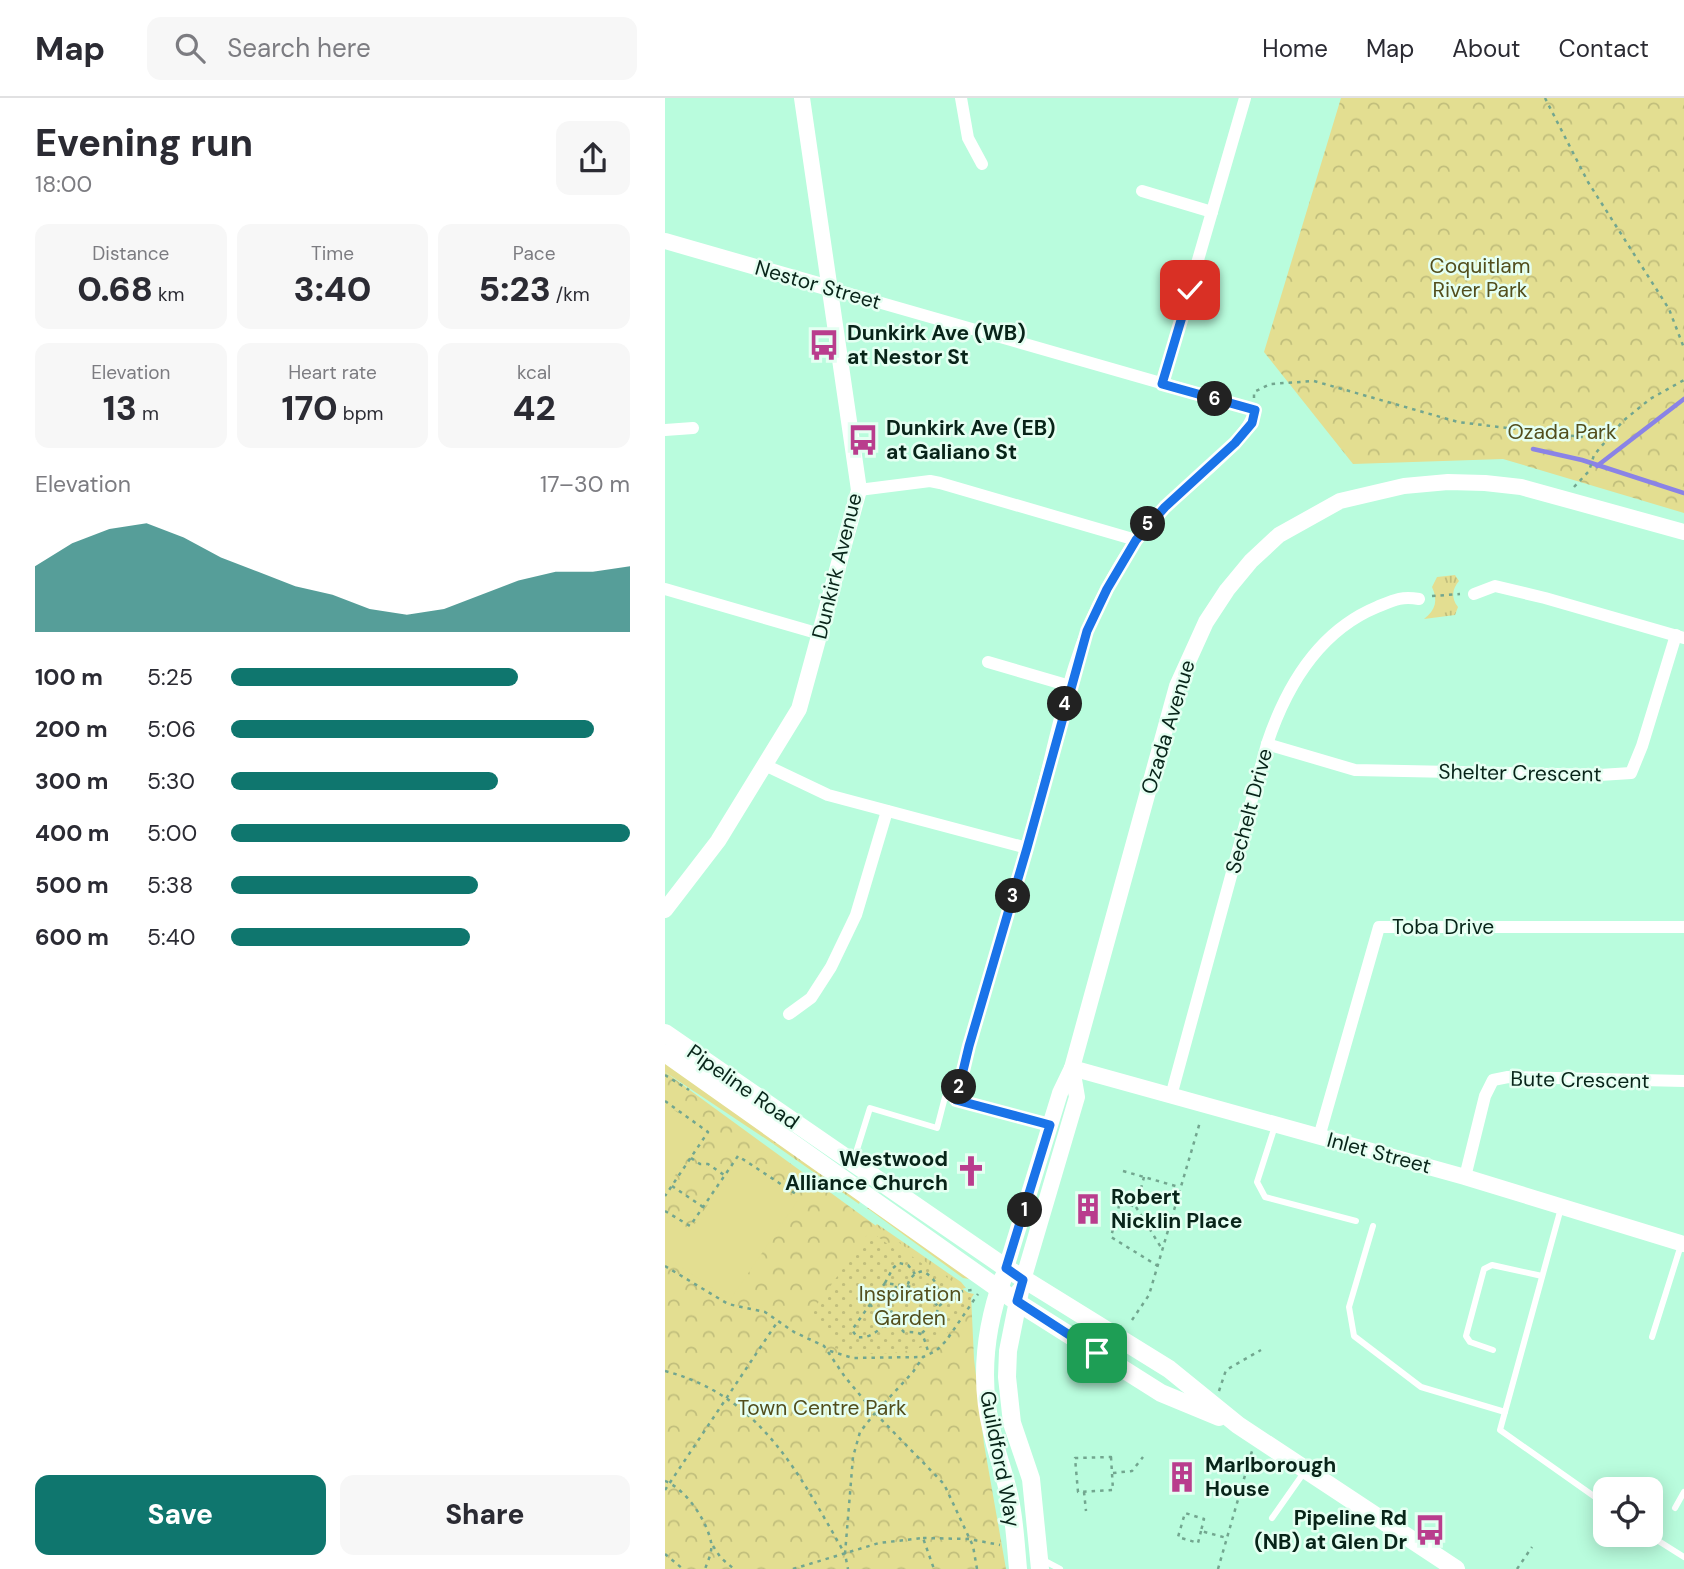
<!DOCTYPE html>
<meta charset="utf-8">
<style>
body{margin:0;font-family:"DM Sans",sans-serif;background:#f7f7f7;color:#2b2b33;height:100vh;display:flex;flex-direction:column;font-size:26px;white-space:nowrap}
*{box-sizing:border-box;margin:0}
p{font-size:23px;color:#7c7c81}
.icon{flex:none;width:38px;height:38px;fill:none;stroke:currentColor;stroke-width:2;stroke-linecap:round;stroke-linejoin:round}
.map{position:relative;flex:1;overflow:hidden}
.panel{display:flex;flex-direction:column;background:#fff;width:665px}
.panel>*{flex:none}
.buttons{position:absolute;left:928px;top:1379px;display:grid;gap:14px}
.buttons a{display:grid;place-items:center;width:70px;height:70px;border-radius:14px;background:#fff;box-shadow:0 4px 18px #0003;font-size:35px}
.pin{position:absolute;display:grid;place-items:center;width:60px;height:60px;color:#fff;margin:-30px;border-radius:14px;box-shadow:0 4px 10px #0006}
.km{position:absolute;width:35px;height:35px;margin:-18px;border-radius:50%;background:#222;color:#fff;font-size:19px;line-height:35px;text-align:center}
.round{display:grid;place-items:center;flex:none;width:74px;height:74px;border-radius:14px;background:#f7f7f7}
.headline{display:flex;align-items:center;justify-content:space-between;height:119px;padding:0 35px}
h1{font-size:38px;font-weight:800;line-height:52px}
.metrics{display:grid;grid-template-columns:repeat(3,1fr);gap:10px;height:119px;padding:7px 35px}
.metrics div{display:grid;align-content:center;border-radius:14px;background:#f7f7f7;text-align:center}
.metrics b{font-size:35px;font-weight:800}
.metrics small{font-size:19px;font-weight:400}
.metrics p{font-size:19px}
.chart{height:196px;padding:14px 35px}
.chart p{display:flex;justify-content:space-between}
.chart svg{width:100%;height:126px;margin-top:7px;fill:#0f766e;opacity:.7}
.button{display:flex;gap:14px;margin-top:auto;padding:14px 35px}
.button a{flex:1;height:80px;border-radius:14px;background:#0f766e;color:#fff;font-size:28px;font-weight:800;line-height:80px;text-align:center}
.button a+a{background:#f7f7f7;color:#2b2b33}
ul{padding:0 35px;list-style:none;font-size:23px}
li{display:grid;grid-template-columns:112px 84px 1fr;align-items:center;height:52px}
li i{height:18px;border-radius:9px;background:#0f766e}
header{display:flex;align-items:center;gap:42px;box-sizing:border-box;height:98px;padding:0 35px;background:#fff;border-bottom:2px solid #e1e1e2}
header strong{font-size:33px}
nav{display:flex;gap:38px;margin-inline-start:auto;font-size:24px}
.search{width:490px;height:63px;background:#f7f7f7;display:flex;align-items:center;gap:18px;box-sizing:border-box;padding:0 24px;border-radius:14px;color:#7c7c81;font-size:26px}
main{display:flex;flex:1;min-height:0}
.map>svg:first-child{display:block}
.grass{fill:url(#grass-tufts)}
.park{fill:url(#park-crowns)}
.garden{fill:url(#garden-dots)}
.pitch{fill:#e3de91}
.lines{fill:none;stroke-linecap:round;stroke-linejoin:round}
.stream{stroke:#8a83e6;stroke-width:4.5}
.path{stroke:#72a68f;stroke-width:2.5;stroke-dasharray:3.5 5;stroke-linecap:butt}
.service{stroke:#fff;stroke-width:6}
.minor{stroke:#fff;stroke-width:12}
.tertiary{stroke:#fff;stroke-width:16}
.secondary{stroke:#fff;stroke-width:18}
.route-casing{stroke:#fff;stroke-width:14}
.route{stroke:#1a73e8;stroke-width:9}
.labels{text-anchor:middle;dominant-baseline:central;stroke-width:5;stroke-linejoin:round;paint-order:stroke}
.park-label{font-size:21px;fill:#524e1c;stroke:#e5fff2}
.street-label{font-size:21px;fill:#082419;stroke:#e5fff2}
.poi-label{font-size:21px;font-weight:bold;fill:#082419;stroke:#e5fff2;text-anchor:start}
</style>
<header>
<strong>Map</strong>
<div class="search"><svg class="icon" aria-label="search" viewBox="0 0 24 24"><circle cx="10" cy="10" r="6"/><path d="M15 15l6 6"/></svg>Search here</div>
<nav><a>Home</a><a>Map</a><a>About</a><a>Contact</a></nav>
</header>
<main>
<section class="panel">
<div class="headline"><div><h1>Evening run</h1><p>18:00</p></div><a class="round"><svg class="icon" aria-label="share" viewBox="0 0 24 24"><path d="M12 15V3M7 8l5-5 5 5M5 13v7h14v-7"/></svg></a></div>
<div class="metrics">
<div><p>Distance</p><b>0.68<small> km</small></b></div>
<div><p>Time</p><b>3:40</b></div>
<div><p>Pace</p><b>5:23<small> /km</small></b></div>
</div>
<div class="metrics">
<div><p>Elevation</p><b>13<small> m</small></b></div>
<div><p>Heart rate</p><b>170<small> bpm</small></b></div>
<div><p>kcal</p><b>42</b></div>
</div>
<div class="chart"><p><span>Elevation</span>17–30 m</p>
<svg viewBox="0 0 160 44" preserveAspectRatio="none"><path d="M0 44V21L10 13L20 8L30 6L40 11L50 18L60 23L70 28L80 31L90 36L100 38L110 36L120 31L130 26L140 23L150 23L160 21V44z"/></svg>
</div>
<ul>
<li><b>100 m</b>5:25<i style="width:72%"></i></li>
<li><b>200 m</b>5:06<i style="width:91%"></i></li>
<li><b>300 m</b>5:30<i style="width:67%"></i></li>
<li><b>400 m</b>5:00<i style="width:100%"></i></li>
<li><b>500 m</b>5:38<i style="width:62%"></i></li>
<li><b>600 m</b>5:40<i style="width:60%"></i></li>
</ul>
<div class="button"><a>Save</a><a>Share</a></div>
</section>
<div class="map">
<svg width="1019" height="1471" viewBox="0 0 1019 1471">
<defs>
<pattern id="grass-tufts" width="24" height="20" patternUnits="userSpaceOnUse" patternTransform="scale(1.75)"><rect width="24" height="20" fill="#e3de91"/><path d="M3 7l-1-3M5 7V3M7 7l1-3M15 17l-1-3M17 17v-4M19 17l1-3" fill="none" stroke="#c1be7c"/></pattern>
<pattern id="park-crowns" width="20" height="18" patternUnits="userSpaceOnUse" patternTransform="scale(1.75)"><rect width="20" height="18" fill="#e3de91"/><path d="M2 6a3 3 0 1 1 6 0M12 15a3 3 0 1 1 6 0" fill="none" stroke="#c1be7c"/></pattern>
<pattern id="garden-dots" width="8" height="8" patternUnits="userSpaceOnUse" patternTransform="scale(1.75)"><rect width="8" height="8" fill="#e3de91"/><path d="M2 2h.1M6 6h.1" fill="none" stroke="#c1be7c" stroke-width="1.8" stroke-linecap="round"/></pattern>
</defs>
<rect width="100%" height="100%" fill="#b9fcdd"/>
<g class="grass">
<path d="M790 477 794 483C787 491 786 500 793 509L790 517 759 521C771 512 773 502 767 489L772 479Z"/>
<path d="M0 962 196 1101 194 1106 107 1045 0 974Z"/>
<path d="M209 1109 310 1182 298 1180 202 1110Z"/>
<path d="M212 1126 296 1184 301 1190 290 1192 205 1134Z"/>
</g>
<g class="park">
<path d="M676 0H1019V415L838 361 688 366 599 254Z"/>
<path d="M0 974 306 1197 309 1261 319 1346 341 1471H0Z"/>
</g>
<path class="garden" d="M205 1133 232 1153 235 1150 282 1183 292 1197 300 1194 309 1196C299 1211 291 1229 277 1240 258 1256 188 1262 167 1248L170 1236 145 1216Z"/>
<g class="pitch">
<path d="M0 1006 40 1033 0 1092Z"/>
<path d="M74 1061 133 1102 65 1202 0 1158V1117L25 1133Z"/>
</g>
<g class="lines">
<g class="stream">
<path d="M868 351 917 362 1019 395"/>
<path d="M932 368 1019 301"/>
</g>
<g class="path">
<path d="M880 0 923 84 1004 211 1019 250"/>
<path d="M589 300V294L605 286 649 283 793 324 942 342"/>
<path d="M909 389 924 373 929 357 958 323 985 301 1019 282"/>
<path d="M767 498 795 496"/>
<path d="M0 977 24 992"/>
<path d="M293 993 301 958"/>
<path d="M0 1003 43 1034 0 1098"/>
<path d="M26 1060 35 1066H43L59 1077"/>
<path d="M458 1073 514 1089"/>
<path d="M479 1079 471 1109 455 1104 446 1139 493 1168"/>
<path d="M7 1088 38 1109"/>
<path d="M471 1109 497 1151"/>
<path d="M0 1113 25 1128 73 1058 134 1098"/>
<path d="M0 1168 63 1206 100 1214 129 1234 159 1248 180 1279 210 1315 195 1334 188 1359 180 1456 183 1471"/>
<path d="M220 1185 228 1170 234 1165 243 1167 250 1176"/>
<path d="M238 1203C243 1190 241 1177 258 1173 270 1181 278 1190 268 1203"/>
<path d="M205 1206 219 1227"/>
<path d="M274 1208 292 1194 307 1192"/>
<path d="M467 1222 484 1197 535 1024"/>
<path d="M229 1224 225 1208 232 1185"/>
<path d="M257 1235 271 1221 273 1208 269 1204 258 1201 247 1189 220 1185 187 1232 192 1239C206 1241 213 1232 223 1224H229L239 1234C260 1234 257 1235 264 1256"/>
<path d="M165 1253 188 1260 258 1259"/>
<path d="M0 1273C96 1298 134 1376 180 1456"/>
<path d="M554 1293 561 1272 596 1252"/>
<path d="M446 1359 448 1392 413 1394 410 1360Z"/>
<path d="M448 1375 467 1373 478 1359"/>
<path d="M0 1383C21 1391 42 1423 46 1444 48 1452 43 1463 40 1471"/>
<path d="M0 1392 113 1223"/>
<path d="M419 1394 421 1413"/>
<path d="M536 1433 533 1445 513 1439 520 1415 539 1421 536 1433 562 1440"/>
<path d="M258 1440 304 1441 335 1447"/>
<path d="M48 1448 56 1460 69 1471"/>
<path d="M0 1456 18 1471"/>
<path d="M128 1471 214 1445 258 1440 269 1471"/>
<path d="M312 1471 308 1448 279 1386 210 1315 248 1274 258 1259 271 1253 281 1243 313 1196"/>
<path d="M553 1471 587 1353"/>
<path d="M852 1471 867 1449"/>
</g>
<g class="service">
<path d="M610 1028 592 1084 600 1099 691 1123"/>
<path d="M189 1061 205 1010 272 1030 280 999 383 1027"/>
<path d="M896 1110 835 1332 940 1406"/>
<path d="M708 1128 684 1209 689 1238 756 1289 840 1314"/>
<path d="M987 1239 1016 1147"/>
<path d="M828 1252 805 1244 801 1238 819 1171 827 1167 877 1178"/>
<path d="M1010 1410 1019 1394"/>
<path d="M607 1420 640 1373"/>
<path d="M984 1437 1019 1459"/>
<path d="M378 1462 395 1471"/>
</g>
<g class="minor">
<path d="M296 0 303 40 317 66"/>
<path d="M477 93 547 114"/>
<path d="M164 190 590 312C581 348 513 394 486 423 468 443 454 467 442 490 407 553 394 628 376 697 354 781 328 865 304 948"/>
<path d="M497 286 580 0"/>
<path d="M0 332 28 330"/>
<path d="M194 392 265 383 275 385 471 442"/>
<path d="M0 491 155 536"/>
<path d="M809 496 830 488 880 500 1019 540"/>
<path d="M323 564 405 588"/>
<path d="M602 646 690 672 935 677 966 675 977 648 1011 537"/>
<path d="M100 667 163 697 362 750"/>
<path d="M124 916 146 900 166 869 191 817 222 713"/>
<path d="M506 998 602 646C621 589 654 533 712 509 729 502 736 498 754 501"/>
<path d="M654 1039 714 829H1019"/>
<path d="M800 1079 820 998 828 982 843 979 1019 983"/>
</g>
<g class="tertiary">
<path d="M0 143 164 190"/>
<path d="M0 812 53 743 134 611 194 392 137 0"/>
<path d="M407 970 800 1079 1019 1146"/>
<path d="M341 1170 395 995 407 970 512 588 541 524 562 492 586 463 614 437 675 403 739 388 783 384 820 385 856 389 1019 434"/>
<path d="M358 1182 412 999 407 970"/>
</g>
<g class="secondary">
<path d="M0 935 341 1170 504 1271 573 1327 791 1471"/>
<path d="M0 955 352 1204 496 1295 554 1319"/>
<path d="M338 1180C320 1230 314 1282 327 1334 332 1358 342 1382 346 1407 350 1428 351 1450 353 1471"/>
<path d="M355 1193 343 1253 342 1279 347 1325 366 1381 375 1471"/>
</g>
</g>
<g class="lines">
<defs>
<path id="route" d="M432 1255 352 1203 358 1182 341 1170 385 1027 291 1002 304 948 362 750 422 533 442 491 471 442 500 409 570 345 587 325 590 312 497 286 525 192"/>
</defs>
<use href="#route" class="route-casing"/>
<use href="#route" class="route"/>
</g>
<defs>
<symbol id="bus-bare" viewBox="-9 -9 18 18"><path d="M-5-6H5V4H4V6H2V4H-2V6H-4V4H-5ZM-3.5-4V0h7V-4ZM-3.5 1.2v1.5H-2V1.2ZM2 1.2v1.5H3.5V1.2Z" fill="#b93d8d" stroke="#e5fff2" stroke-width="2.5" paint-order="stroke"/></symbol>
<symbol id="church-bare" viewBox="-9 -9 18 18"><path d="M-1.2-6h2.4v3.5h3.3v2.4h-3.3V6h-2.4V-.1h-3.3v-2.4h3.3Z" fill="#b93d8d" stroke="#e5fff2" stroke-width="2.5" paint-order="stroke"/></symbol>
<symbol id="building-bare" viewBox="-9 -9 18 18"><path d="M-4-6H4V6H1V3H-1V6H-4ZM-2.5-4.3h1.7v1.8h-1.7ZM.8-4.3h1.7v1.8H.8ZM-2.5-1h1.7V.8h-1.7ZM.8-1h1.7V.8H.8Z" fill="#b93d8d" stroke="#e5fff2" stroke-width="2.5" paint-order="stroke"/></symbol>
</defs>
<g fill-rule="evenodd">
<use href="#bus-bare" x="137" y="225" width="44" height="44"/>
<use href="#bus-bare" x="176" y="320" width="44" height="44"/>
<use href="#church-bare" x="284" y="1051" width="44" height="44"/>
<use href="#building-bare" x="401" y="1089" width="44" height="44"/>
<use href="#building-bare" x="495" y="1357" width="44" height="44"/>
<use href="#bus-bare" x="743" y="1410" width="44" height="44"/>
</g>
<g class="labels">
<g class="park-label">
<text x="815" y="168">Coquitlam<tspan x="815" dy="24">River Park</tspan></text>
<text x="897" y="334">Ozada Park</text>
<text x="245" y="1196">Inspiration<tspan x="245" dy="24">Garden</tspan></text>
<text x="157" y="1310">Town Centre Park</text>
</g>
<g class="street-label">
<text transform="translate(153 187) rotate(16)">Nestor Street</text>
<text transform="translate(172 468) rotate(-76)">Dunkirk Avenue</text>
<text transform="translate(503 629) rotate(-73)">Ozada Avenue</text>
<text transform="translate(855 675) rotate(1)">Shelter Crescent</text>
<text transform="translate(584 713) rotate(-75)">Sechelt Drive</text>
<text x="778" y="829">Toba Drive</text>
<text transform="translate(915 982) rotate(1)">Bute Crescent</text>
<text transform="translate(78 989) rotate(35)">Pipeline Road</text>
<text transform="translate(714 1055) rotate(15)">Inlet Street</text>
<text transform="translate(335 1361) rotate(79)">Guildford Way</text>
</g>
<g class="poi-label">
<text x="182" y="235">Dunkirk Ave (WB)<tspan x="182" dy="24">at Nestor St</tspan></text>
<text x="221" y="330">Dunkirk Ave (EB)<tspan x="221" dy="24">at Galiano St</tspan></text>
<text x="283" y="1061" text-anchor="end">Westwood<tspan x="283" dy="24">Alliance Church</tspan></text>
<text x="446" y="1099">Robert<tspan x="446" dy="24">Nicklin Place</tspan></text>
<text x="540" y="1367">Marlborough<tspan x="540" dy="24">House</tspan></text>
<text x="742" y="1420" text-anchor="end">Pipeline Rd<tspan x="742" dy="24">(NB) at Glen Dr</tspan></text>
</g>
</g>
</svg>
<div class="buttons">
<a><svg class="icon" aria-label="locate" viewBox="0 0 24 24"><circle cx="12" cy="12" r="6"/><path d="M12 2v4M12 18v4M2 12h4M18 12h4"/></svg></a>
</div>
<div class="pin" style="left:432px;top:1255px;background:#1e9e55"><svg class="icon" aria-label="arrive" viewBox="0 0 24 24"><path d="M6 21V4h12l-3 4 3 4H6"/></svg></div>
<div class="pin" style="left:525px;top:192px;background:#d93025"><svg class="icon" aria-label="check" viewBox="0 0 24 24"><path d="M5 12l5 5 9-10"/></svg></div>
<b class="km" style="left:360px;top:1112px">1</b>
<b class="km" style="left:294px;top:989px">2</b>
<b class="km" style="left:348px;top:798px">3</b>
<b class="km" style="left:400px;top:606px">4</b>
<b class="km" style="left:483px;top:426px">5</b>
<b class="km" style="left:550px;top:301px">6</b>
</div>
</main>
